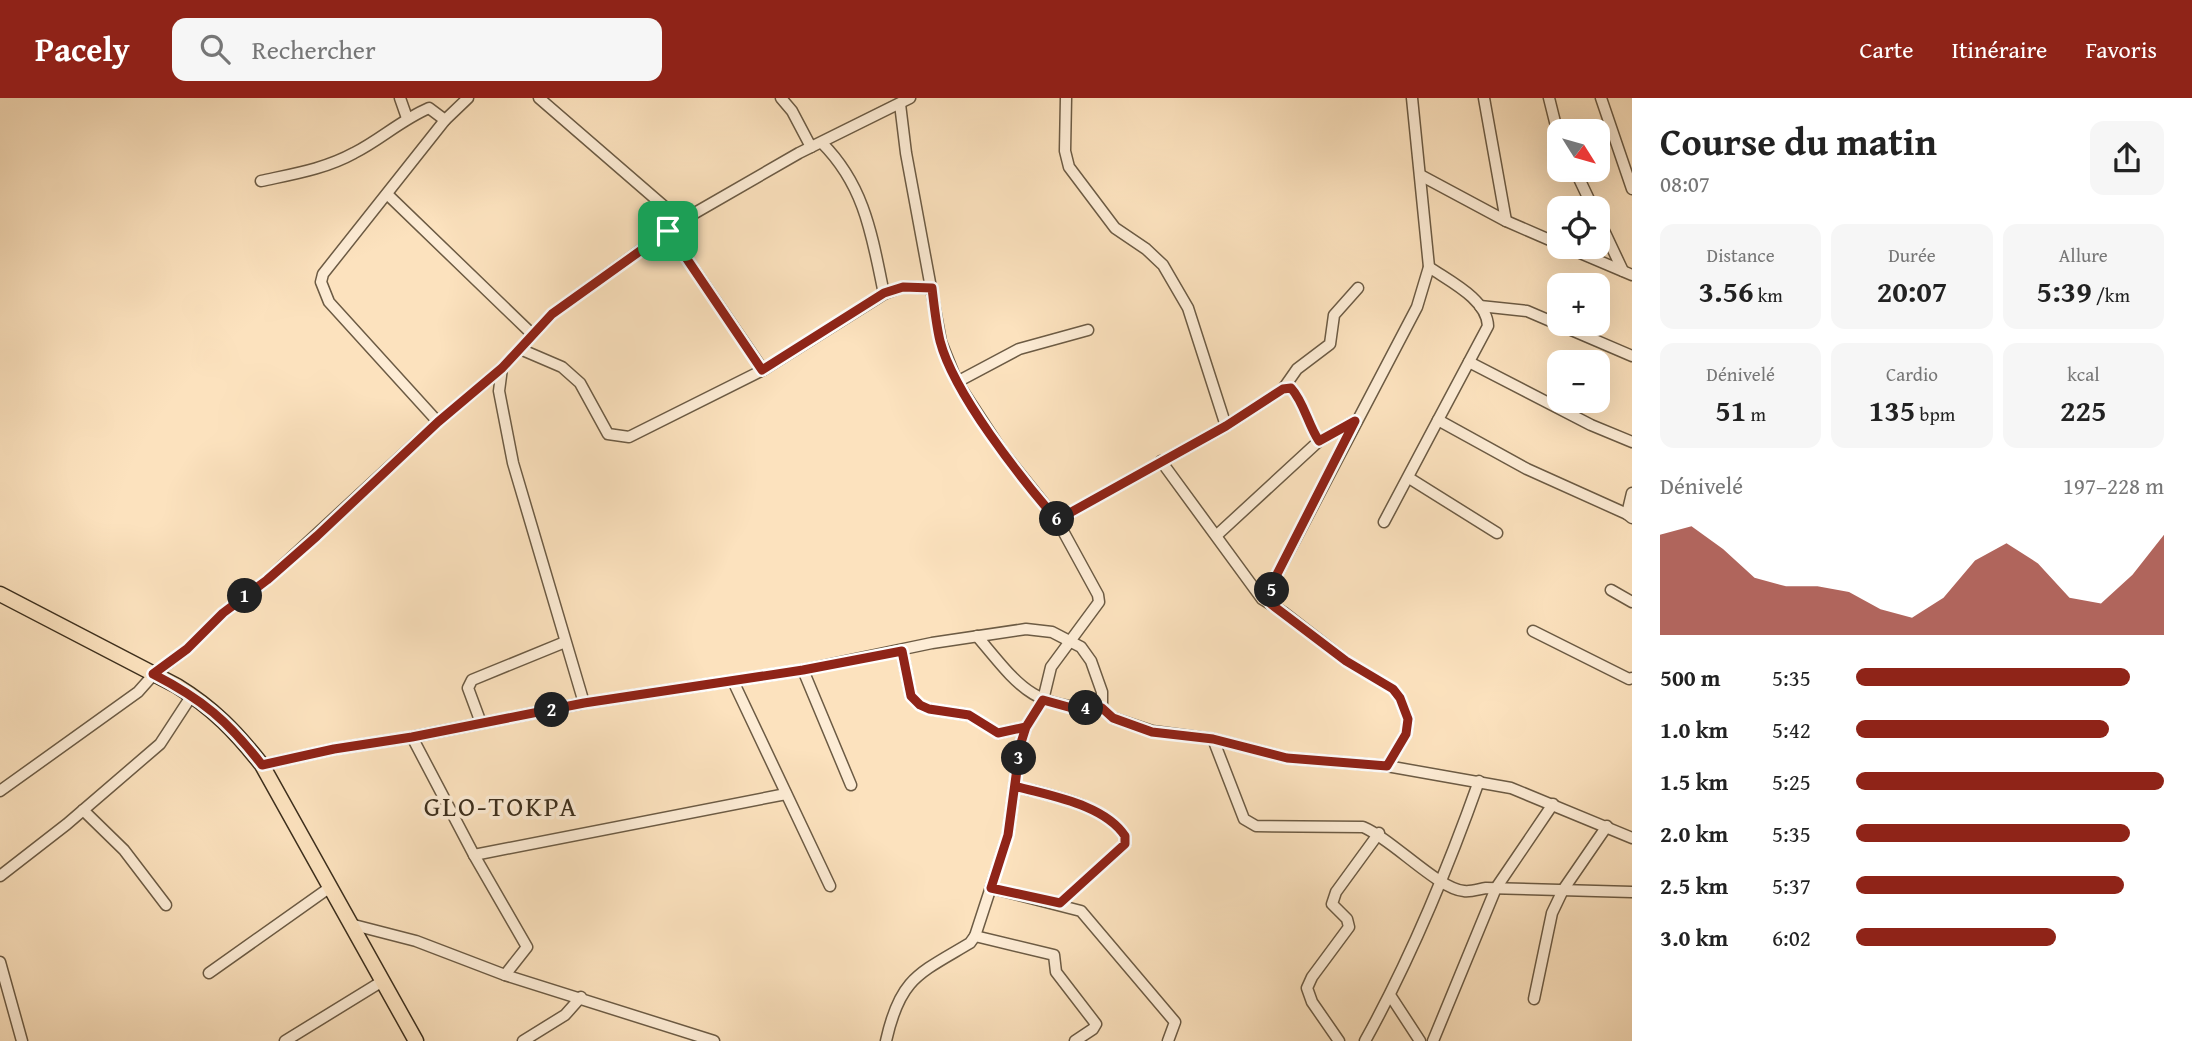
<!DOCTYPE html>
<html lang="fr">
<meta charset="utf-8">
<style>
body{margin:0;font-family:"Gentium Book Plus",serif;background:#f6f6f6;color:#222;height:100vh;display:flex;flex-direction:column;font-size:26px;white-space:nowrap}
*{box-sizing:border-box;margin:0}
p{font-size:23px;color:#767676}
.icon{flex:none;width:38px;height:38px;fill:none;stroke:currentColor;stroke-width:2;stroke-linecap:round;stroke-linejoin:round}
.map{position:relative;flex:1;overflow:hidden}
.panel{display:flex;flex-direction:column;background:#fff;width:560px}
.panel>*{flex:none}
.needle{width:46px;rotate:127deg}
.fabs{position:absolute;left:1547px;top:21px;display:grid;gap:14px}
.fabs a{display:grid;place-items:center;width:63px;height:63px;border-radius:14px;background:#fff;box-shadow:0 7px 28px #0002;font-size:35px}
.pin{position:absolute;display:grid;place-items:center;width:60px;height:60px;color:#fff;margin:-30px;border-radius:14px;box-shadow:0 4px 10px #0006}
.km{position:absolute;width:35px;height:35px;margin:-18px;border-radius:50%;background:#222;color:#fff;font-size:19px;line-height:35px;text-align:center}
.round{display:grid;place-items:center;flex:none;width:74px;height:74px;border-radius:14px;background:#f6f6f6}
.overview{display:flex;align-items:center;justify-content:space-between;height:119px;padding:0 28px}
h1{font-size:38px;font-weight:700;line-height:52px}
.figures{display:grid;grid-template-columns:repeat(3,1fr);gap:10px;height:119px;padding:7px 28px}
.figures div{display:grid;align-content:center;border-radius:14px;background:#f6f6f6;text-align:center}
.figures b{font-size:30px;font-weight:700}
.figures small{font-size:19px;font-weight:400}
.figures p{font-size:19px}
.chart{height:196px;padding:14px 28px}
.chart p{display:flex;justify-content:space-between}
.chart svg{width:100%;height:126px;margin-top:7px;fill:#8f2418;opacity:.7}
ul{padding:0 28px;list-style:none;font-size:23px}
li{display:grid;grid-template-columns:112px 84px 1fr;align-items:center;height:52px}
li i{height:18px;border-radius:9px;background:#8f2418}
header{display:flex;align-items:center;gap:42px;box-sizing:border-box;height:98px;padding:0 35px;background:#8f2418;color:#fff}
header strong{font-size:33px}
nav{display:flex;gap:38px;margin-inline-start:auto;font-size:24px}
.search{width:490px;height:63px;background:#f6f6f6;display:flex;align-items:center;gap:18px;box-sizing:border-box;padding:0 24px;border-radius:14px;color:#767676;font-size:26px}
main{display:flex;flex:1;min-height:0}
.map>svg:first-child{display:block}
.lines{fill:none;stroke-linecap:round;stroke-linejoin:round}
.minor-casing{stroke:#6c5b44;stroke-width:13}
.major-casing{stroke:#3c2e1c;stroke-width:17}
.minor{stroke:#fdecd5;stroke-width:10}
.major{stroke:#fce2be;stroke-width:14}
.route-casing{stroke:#fff;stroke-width:14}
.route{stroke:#8f2418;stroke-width:9}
.labels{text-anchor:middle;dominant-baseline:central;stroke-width:7;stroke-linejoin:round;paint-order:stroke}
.quarter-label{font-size:28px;letter-spacing:2px;fill:#3c2e1c;stroke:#fdecd5}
</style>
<header>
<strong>Pacely</strong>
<div class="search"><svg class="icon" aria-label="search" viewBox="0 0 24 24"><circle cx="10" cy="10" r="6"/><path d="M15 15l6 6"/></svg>Rechercher</div>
<nav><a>Carte</a><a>Itinéraire</a><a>Favoris</a></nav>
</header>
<main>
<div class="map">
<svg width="1632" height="943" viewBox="0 0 1632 943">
<rect width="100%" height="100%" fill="#fce2be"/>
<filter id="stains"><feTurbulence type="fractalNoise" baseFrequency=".00286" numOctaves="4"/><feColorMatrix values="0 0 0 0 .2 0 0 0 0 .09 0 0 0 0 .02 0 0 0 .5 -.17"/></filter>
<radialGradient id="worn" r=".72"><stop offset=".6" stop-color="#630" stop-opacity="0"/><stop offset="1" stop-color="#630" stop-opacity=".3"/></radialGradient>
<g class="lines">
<defs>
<g id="minor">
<path d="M400 0 407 20"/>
<path d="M539 0 681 123"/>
<path d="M781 0 792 13 811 49"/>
<path d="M1066 0 1065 53 1069 69 1115 130 1146 151 1163 167 1188 210 1226 328"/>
<path d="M1484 0 1506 123"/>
<path d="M1549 0 1559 40"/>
<path d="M1601 0 1632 91"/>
<path d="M822 45C865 88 872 138 884 196"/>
<path d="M1575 72 1593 110"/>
<path d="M1422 78 1506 123 1559 146"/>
<path d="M261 83C293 76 325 71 354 55 380 42 401 22 429 10L445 22"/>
<path d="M387 96 532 236"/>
<path d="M1598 120 1623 173"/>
<path d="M668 133 763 272"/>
<path d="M1566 149 1632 177"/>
<path d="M1429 169C1449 183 1487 201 1488 228L1438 322 1527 371 1627 416"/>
<path d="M1480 208 1527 213 1632 258"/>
<path d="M520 251 562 269 580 285 608 336 629 339 763 272 884 196 903 189 931 190"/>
<path d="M1469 264 1591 327 1632 344"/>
<path d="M502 270 499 293 513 365 584 605"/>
<path d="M957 284 1019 251 1088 232"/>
<path d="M1283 291 1297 271 1330 246 1334 217 1358 190"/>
<path d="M438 324 329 204 321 184 323 176 445 22 468 0"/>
<path d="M1161 363 1262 501 1283 514 1346 563 1393 591 1400 600 1408 621 1406 636 1387 668"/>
<path d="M1409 380 1497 435"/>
<path d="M1632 395 1627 416 1632 420"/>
<path d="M1057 422 1226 328 1283 291 1291 290C1304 304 1308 327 1319 343L1355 323"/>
<path d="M1384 424 1438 322"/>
<path d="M1217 437 1319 343"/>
<path d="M1611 492 1632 504"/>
<path d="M1271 506 1273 484 1417 209 1429 169 1412 0"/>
<path d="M1533 533 1629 581 1632 580"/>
<path d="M977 538C1019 588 1032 611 1102 610"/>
<path d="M902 553 911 598 920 607 929 611 969 617 998 635 1026 629"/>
<path d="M803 572 851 687"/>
<path d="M733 583 830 788"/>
<path d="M481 625 468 590 472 582 565 544"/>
<path d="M412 639 474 757 527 849 505 877"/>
<path d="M1213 641 1244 721 1256 728 1363 729C1392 741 1438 791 1464 793 1471 794 1479 791 1486 790L1632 794"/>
<path d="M262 667 334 651 412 639 584 605 803 572 932 545 1026 531 1052 534 1081 549 1091 563 1102 594V610L1113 620 1152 633 1213 641 1287 660 1387 668 1511 690 1632 740"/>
<path d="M1015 688C1050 698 1104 706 1125 738V746L1060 805"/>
<path d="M0 693 138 594 154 576 187 551 223 515 267 482 438 324 502 270 552 216 681 123 799 55 910 0"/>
<path d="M83 712 124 752 166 807"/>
<path d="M474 757 786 696"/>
<path d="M0 778 67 726 160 646 192 597"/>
<path d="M991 790 1081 813 1175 924 1168 943"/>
<path d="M350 826 416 843 505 877 714 943"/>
<path d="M975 838 1054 857 1056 874 1096 926 1093 931 1075 943"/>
<path d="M0 864 22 943"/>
<path d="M209 875 329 790"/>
<path d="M1390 897 1420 943"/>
<path d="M1534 901 1552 815 1563 792 1607 728"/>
<path d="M285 943 381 884"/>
<path d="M523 943 565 917 581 899"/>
<path d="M886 943C900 880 918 876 970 845L975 838 1008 737 1020 648 1026 629 1043 602 1051 569 1099 504 1098 497 1057 422 1002 353 957 284 941 244 906 55 900 6"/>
<path d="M1339 943 1312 904 1307 890 1312 879 1349 829 1347 821 1332 806 1336 794 1379 735"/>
<path d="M1365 943C1411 860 1447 773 1479 683"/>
<path d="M1433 943 1496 790 1553 706"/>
</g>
<path id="major" d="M0 496 177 588C213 610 236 634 262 667L416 943"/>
</defs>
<use href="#minor" class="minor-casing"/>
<use href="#major" class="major-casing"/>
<use href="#minor" class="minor"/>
<use href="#major" class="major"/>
</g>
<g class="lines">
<defs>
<path id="route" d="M668 133 552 216 502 270 438 324 317 438 267 482 223 515 187 551 153 576C202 601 228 623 262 667L334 651 412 639 584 605 803 572 902 553 911 598 920 607 929 611 969 617 998 635 1026 629 1020 648 1015 688C1050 698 1104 706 1125 738V746L1060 805 991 790 1008 737 1020 648 1026 629 1043 602 1072 610H1102L1113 620 1152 634 1213 641 1287 660 1387 668 1406 636 1408 621 1400 600 1393 591 1346 563 1271 506 1273 484 1355 323 1319 343C1308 327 1304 304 1291 290L1283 291 1226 328 1057 422C1020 379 954 296 940 243 936 226 934 207 932 190L903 189 884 195 762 272 668 133"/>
</defs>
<use href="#route" class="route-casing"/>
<use href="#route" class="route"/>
</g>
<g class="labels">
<g class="quarter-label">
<text x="501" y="707">GLO-TOKPA</text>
</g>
</g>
<rect width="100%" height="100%" filter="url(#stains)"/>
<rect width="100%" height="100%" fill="url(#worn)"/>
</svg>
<div class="fabs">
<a><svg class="needle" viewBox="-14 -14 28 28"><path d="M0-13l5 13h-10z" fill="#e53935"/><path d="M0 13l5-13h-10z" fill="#767676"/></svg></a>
<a><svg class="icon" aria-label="locate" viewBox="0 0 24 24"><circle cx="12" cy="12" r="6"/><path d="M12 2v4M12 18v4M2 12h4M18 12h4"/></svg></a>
<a>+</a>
<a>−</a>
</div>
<div class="pin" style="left:668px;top:133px;background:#1e9e55"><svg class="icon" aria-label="arrive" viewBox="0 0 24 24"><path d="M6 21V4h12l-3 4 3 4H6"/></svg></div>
<b class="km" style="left:245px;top:498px">1</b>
<b class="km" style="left:552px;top:612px">2</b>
<b class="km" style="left:1019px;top:660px">3</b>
<b class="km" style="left:1086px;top:610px">4</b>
<b class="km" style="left:1272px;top:492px">5</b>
<b class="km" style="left:1057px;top:421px">6</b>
</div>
<section class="panel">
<div class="overview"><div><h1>Course du matin</h1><p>08:07</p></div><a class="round"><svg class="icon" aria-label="share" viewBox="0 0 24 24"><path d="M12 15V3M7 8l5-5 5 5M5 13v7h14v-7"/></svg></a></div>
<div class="figures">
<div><p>Distance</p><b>3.56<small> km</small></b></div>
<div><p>Durée</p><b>20:07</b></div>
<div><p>Allure</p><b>5:39<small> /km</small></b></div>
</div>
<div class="figures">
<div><p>Dénivelé</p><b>51<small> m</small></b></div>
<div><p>Cardio</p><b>135<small> bpm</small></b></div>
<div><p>kcal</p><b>225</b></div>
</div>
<div class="chart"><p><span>Dénivelé</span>197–228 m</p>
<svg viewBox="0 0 160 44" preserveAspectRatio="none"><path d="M0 44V9L10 6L20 14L30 24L40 27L50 27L60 29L70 35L80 38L90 31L100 18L110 12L120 19L130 31L140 33L150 23L160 9V44z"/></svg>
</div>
<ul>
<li><b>500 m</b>5:35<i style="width:89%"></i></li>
<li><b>1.0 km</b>5:42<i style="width:82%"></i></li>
<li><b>1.5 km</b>5:25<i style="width:100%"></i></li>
<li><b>2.0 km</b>5:35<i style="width:89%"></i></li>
<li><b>2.5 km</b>5:37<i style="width:87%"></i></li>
<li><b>3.0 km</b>6:02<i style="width:65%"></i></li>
</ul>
</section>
</main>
